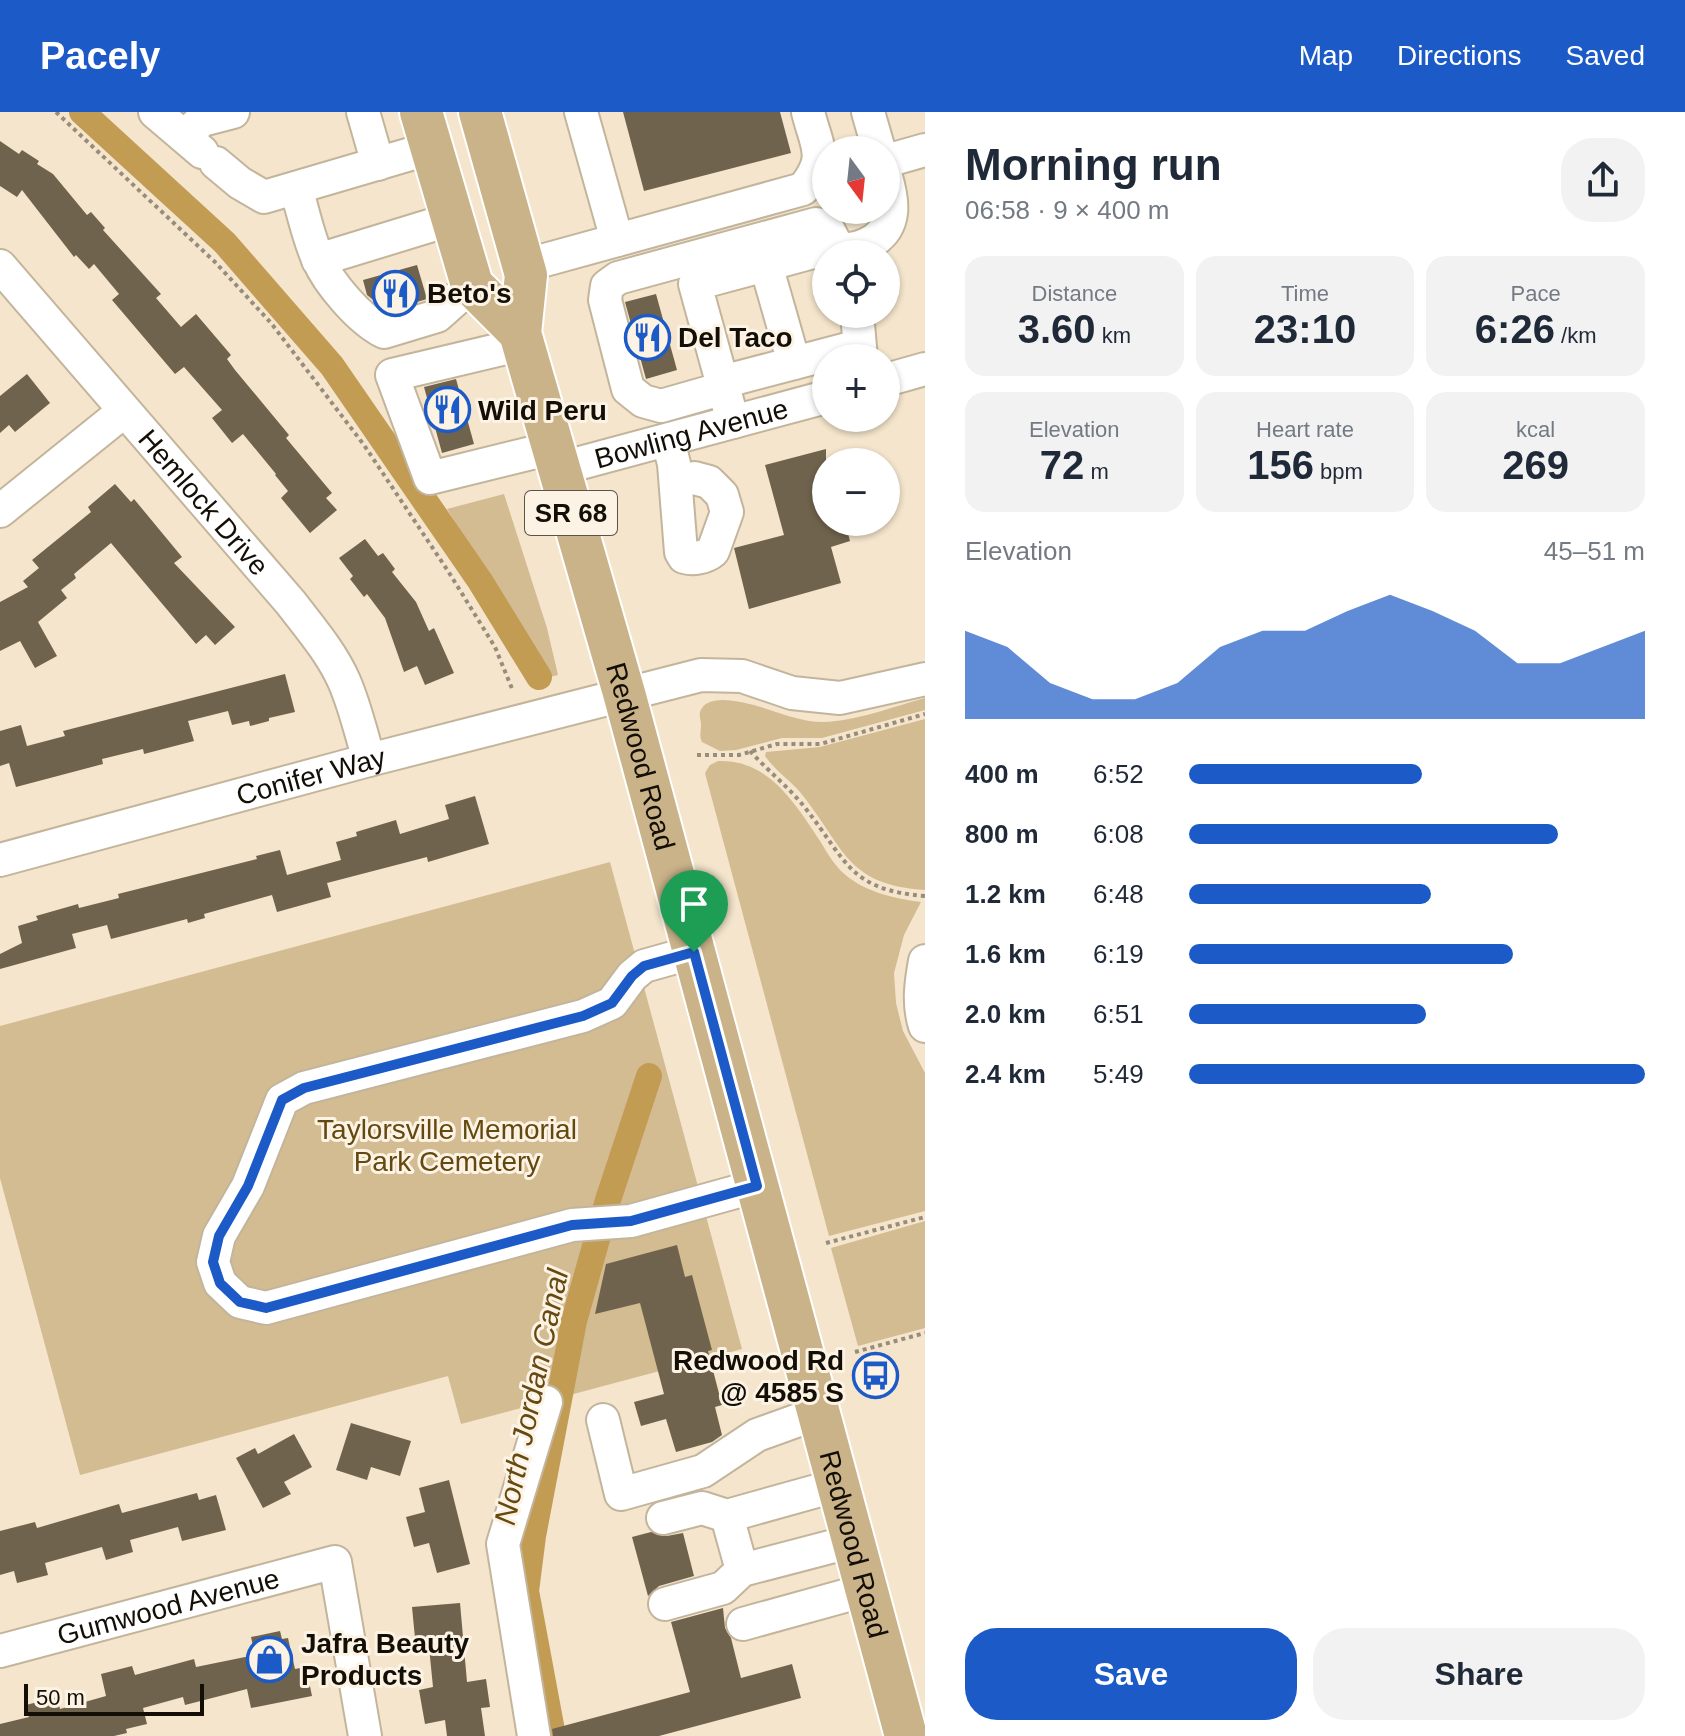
<!DOCTYPE html>
<meta charset="utf-8">
<style>
body{margin:0;font-family:Arial,sans-serif;background:#f2f2f3;color:#1f2937;height:100vh;display:flex;flex-direction:column;font-size:30px;white-space:nowrap}
*{box-sizing:border-box;margin:0}
p{font-size:26px;color:#747a83}
.icon{flex:none;width:44px;height:44px;fill:none;stroke:currentColor;stroke-width:2;stroke-linecap:round;stroke-linejoin:round}
.map{position:relative;flex:1;overflow:hidden}
.drawer{display:flex;flex-direction:column;background:#fff;width:760px}
.drawer>*{flex:none}
.needle{width:52px;rotate:165deg}
.buttons{position:absolute;left:812px;top:24px;display:grid;gap:16px}
.buttons a{display:grid;place-items:center;width:88px;height:88px;border-radius:50%;background:#fff;box-shadow:0 2px 6px #0004;font-size:40px}
.scale{position:absolute;left:24px;bottom:20px;width:180px;box-sizing:border-box;padding-left:8px;border:4px solid #130e06;border-top:0;font-size:22px;line-height:28px;white-space:nowrap;color:#130e06;-webkit-text-stroke:6px #fcf3e4;paint-order:stroke}
.pin{position:absolute;display:grid;place-items:center;width:68px;height:68px;color:#fff;margin:-82px -34px;border-radius:50% 50% 50% 0;rotate:-45deg;box-shadow:0 0 8px #0007}
.pin .icon{rotate:45deg}
.round{display:grid;place-items:center;flex:none;width:84px;height:84px;border-radius:32px;background:#f2f2f3}
.headline{display:flex;align-items:center;justify-content:space-between;height:136px;padding:0 40px}
h1{font-size:44px;font-weight:700;line-height:60px}
.figures{display:grid;grid-template-columns:repeat(3,1fr);gap:12px;height:136px;padding:8px 40px}
.figures div{display:grid;align-content:center;border-radius:20px;background:#f2f2f3;text-align:center}
.figures b{font-size:40px;font-weight:700}
.figures small{font-size:22px;font-weight:400}
.figures p{font-size:22px}
.chart{height:224px;padding:16px 40px}
.chart p{display:flex;justify-content:space-between}
.chart svg{width:100%;height:144px;margin-top:8px;fill:#1c5bc7;opacity:.7}
.action{display:flex;gap:16px;margin-top:auto;padding:16px 40px}
.action a{flex:1;height:92px;border-radius:32px;background:#1c5bc7;color:#fff;font-size:32px;font-weight:700;line-height:92px;text-align:center}
.action a+a{background:#f2f2f3;color:#1f2937}
ul{padding:0 40px;list-style:none;font-size:26px}
li{display:grid;grid-template-columns:128px 96px 1fr;align-items:center;height:60px}
li i{height:20px;border-radius:10px;background:#1c5bc7}
header{display:flex;align-items:center;gap:48px;box-sizing:border-box;height:112px;padding:0 40px;background:#1c5bc7;color:#fff}
header strong{font-size:38px}
nav{display:flex;gap:44px;margin-inline-start:auto;font-size:28px}
main{display:flex;flex:1;min-height:0}
.map>svg:first-child{display:block}
.green{fill:#d3bb92}
.lines{fill:none;stroke-linecap:round;stroke-linejoin:round}
.canal{stroke:#c39c54;stroke-width:26}
.building{fill:#70634d}
.minor-casing{stroke:#c3b59c;stroke-width:36}
.major-casing{stroke:#fff;stroke-width:46}
.path{stroke:#988d7b;stroke-width:4;stroke-dasharray:4 4;stroke-linecap:butt}
.minor{stroke:#fff;stroke-width:32}
.major{stroke:#cab389;stroke-width:42}
.route-casing{stroke:#fff;stroke-width:16}
.route{stroke:#1c5bc7;stroke-width:10}
.labels{text-anchor:middle;dominant-baseline:central;stroke-width:6;stroke-linejoin:round;paint-order:stroke}
.shield{fill:#fcf3e4;stroke:#595349;stroke-width:2}
.shield-label{font-size:26px;font-weight:bold;fill:#130e06}
.poi-label{font-size:28px;font-weight:bold;fill:#130e06;stroke:#fcf3e4;text-anchor:start}
.street-label{font-size:28px;fill:#130e06;stroke:#fcf3e4}
.park-label{font-size:28px;fill:#63480f;stroke:#fcf3e4}
.water-label{font-size:30px;font-style:italic;fill:#654911;stroke:#fcf3e4}
</style>
<header>
<strong>Pacely</strong>
<nav><a>Map</a><a>Directions</a><a>Saved</a></nav>
</header>
<main>
<div class="map">
<svg width="925" height="1624" viewBox="0 0 925 1624">
<rect width="100%" height="100%" fill="#f4e5cc"/>
<g class="green">
<path d="M504 382 547 516 558 563 550 565 447 397Z"/>
<path d="M925 586V598L822 626H782L736 638 720 639 702 630C699 623 701 620 701 613 701 608 699 604 700 600 709 572 776 601 792 605 803 608 812 610 823 610 857 609 892 595 925 586Z"/>
<path d="M925 607V778C848 773 845 738 804 685 793 670 776 660 765 644L766 640 820 635Z"/>
<path d="M718 649C768 647 795 691 820 729 826 739 833 751 841 759 863 780 893 786 921 790L904 823 894 861 896 891 903 919 925 961V1099L829 1124 705 661 710 653Z"/>
<path d="M610 750 742 1237 461 1312 448 1264 80 1363 0 1066V914Z"/>
<path d="M925 1109V1216L858 1234 831 1136Z"/>
</g>
<g class="lines">
<g class="canal">
<path d="M82 0 225 131 332 254 480 469 539 565"/>
<path d="M553 1624 526 1479 533 1424 574 1209 608 1088 649 964"/>
</g>
</g>
<g class="building">
<path d="M623 0H780L791 41 644 79Z"/>
<path d="M0 29 19 42 22 38 39 49 37 52 53 62 87 103 91 100 105 116 103 118 161 182 156 186 181 215 196 202 231 243 227 247 235 258 289 323 286 326 332 381 326 386 337 398 310 421 281 386 288 379 275 363 276 362 243 322 232 331 212 306 222 298 184 255 175 262 112 188 119 182 94 152 89 157 76 143 74 145 22 78 17 85 0 74Z"/>
<path d="M417 153 427 187 387 199 367 183 363 168Z"/>
<path d="M656 182 677 258 646 267 625 190Z"/>
<path d="M27 262 50 291 15 320 9 313 0 321V284Z"/>
<path d="M456 267 474 332 442 341 424 275Z"/>
<path d="M826 337V410H845L850 429 831 435 841 471 749 497 734 436 784 423 765 353Z"/>
<path d="M115 372 131 390 134 387 182 445 174 451 235 515 215 533 206 523 196 532 111 431 74 462 76 466 61 478 67 486 38 510 57 544 35 556 20 529 0 539V490L28 475 23 469 39 456 32 448 91 400 88 395Z"/>
<path d="M365 427 378 444 383 441 395 457 392 460 416 490 429 519 434 516 454 561 425 573 417 554 404 560 385 506 367 482 364 485 350 467 353 464 339 446Z"/>
<path d="M285 562 295 600 269 606V609L250 614 249 609 232 613 228 599 188 609 194 629 144 642 143 637 102 647 103 652 16 675 9 651 0 654V619L21 613 27 634 65 624 63 619Z"/>
<path d="M475 684 489 732 428 750 427 745 327 771 331 785 277 800 272 783 204 802 205 806 188 811 187 807 111 827 107 813 72 822 76 836 0 857V842L22 831 18 814 38 808 36 804 78 792 79 796 119 786 118 782 257 747 256 744 280 738 287 763 341 748 336 730 357 724 356 720 396 708 400 722 449 707 445 693Z"/>
<path d="M677 1133 685 1165 692 1163 712 1238 708 1239 722 1293 715 1295 722 1323 712 1330 676 1340 666 1307 641 1314 634 1290 664 1282 640 1191 595 1202 606 1152Z"/>
<path d="M351 1311 411 1329 400 1364 371 1355 367 1368 336 1358Z"/>
<path d="M294 1322 312 1355 284 1370 291 1382 263 1396 236 1346 255 1336 258 1342Z"/>
<path d="M449 1368 470 1452 437 1461 429 1431 414 1435 406 1405 425 1400 419 1376Z"/>
<path d="M197 1381 199 1388 216 1383 226 1418 182 1429 178 1415 130 1428 133 1440 106 1448 102 1435 45 1451 48 1463 17 1471 14 1459 0 1463V1419L35 1410 37 1416 119 1392 122 1401Z"/>
<path d="M651 1420 667 1424 683 1421 694 1464 659 1474 648 1484 632 1425Z"/>
<path d="M460 1491 467 1570 486 1567 490 1595 481 1596 485 1624H447L445 1608 425 1612 419 1578 433 1575 428 1525 415 1526 412 1495Z"/>
<path d="M723 1496 725 1516 731 1526 741 1566 792 1552 801 1586 659 1624H553L552 1617 690 1580 671 1510Z"/>
<path d="M280 1519 282 1527 288 1526 295 1557 306 1555 312 1584 251 1596 247 1577 185 1593 183 1585 143 1596 147 1612 126 1617 127 1621 114 1624H0V1612L29 1605 26 1593 57 1585 60 1597 106 1584 101 1562 132 1554 135 1563 194 1547 196 1555 255 1543 251 1525Z"/>
</g>
<g class="lines">
<defs>
<g id="minor">
<path d="M155 0 202 40"/>
<path d="M363 0 378 52"/>
<path d="M581 0 617 128"/>
<path d="M868 0 879 38"/>
<path d="M184 24 202 8 233 0"/>
<path d="M886 49 925 38"/>
<path d="M216 51 240 71 264 85 431 36"/>
<path d="M296 76C303 99 308 125 318 147 329 172 360 208 384 220L437 204 472 173"/>
<path d="M318 148 452 107"/>
<path d="M766 153 794 251"/>
<path id="s1" d="M0 154 291 491C310 516 331 540 344 569 355 594 361 621 369 648"/>
<path d="M523 154 803 77C829 45 817 36 808 0"/>
<path d="M857 202 861 246"/>
<path d="M523 232 392 263 430 366 552 336"/>
<path d="M886 268 925 257"/>
<path d="M722 270 859 234"/>
<path d="M724 276 661 294 643 289 628 277 605 188 607 174 618 166 816 112 827 115 841 142"/>
<path d="M733 310 695 172 828 136C835 136 842 138 848 137 856 137 866 133 873 129 897 113 893 89 886 65"/>
<path d="M668 328 674 352 681 440 684 445C693 448 706 445 713 439L727 400 722 383 709 370 694 366 676 370"/>
<path id="s2" d="M558 357 826 285"/>
<path d="M0 399 123 300"/>
<path id="s3" d="M0 748 369 648 701 563 742 564 792 581 840 586 925 567"/>
<path d="M694 840 644 854 632 864 612 891 583 904 304 976 282 988 248 1074 219 1124 213 1150 220 1171 240 1190 266 1196 572 1113 631 1109 757 1074"/>
<path d="M925 849C921 871 918 892 925 914"/>
<path d="M603 1308 621 1382 703 1359 757 1323 818 1301"/>
<path d="M663 1406 702 1396 727 1404"/>
<path d="M742 1458 727 1404 838 1373"/>
<path d="M665 1492 723 1476 742 1458 853 1429"/>
<path d="M743 1512 866 1478"/>
<path id="s4" d="M0 1539 335 1450 365 1624"/>
<path d="M534 1624 503 1432 546 1290"/>
</g>
<g id="major">
<path d="M421 0 472 173 520 221"/>
<path id="s5" d="M480 0 526 163 520 221 624 581 906 1624"/>
</g>
</defs>
<use href="#minor" class="minor-casing"/>
<use href="#major" class="major-casing"/>
<g class="path">
<path d="M56 0 215 150 271 211 364 333 448 459 495 535 513 579"/>
<path d="M750 639C768 659 790 676 806 697 847 749 849 778 925 784"/>
<path d="M697 643H739L777 632H820L925 602"/>
<path d="M826 1131 925 1105"/>
<path d="M855 1240 925 1221"/>
</g>
<use href="#minor" class="minor"/>
<use href="#major" class="major"/>
</g>
<g class="lines">
<defs>
<path id="route" d="M694 840 757 1074 631 1109 572 1113 266 1196 240 1190 220 1171 213 1150 219 1124 248 1074 282 988 304 976 583 904 612 891 632 864 644 854Z"/>
</defs>
<use href="#route" class="route-casing"/>
<use href="#route" class="route"/>
</g>
<defs>
<symbol id="restaurant-ring" viewBox="-11 -11 22 22"><circle r="9.5" fill="#fcf3e4" stroke="#1c5bc7" stroke-width="1.5"/><path d="M-5-6h1v4h1v-4h1v4h1v-4h1v5L-1.5 .5V6h-2V.5L-5-1ZM5-6V6H3V1.5H1.5Q1.5-4 5-6Z" fill="#1c5bc7"/></symbol>
<symbol id="bus-ring" viewBox="-11 -11 22 22"><circle r="9.5" fill="#fcf3e4" stroke="#1c5bc7" stroke-width="1.5"/><path d="M-5-6H5V4H4V6H2V4H-2V6H-4V4H-5ZM-3.5-4V0h7V-4ZM-3.5 1.2v1.5H-2V1.2ZM2 1.2v1.5H3.5V1.2Z" fill="#1c5bc7"/></symbol>
<symbol id="shop-ring" viewBox="-11 -11 22 22"><circle r="9.5" fill="#fcf3e4" stroke="#1c5bc7" stroke-width="1.5"/><path d="M-5-2.5h2.3a2.7 3.5 0 0 1 5.4 0H5L5.5 6h-11ZM-1.5-2.5h3a1.5 2.3 0 0 0-3 0Z" fill="#1c5bc7"/></symbol>
</defs>
<g fill-rule="evenodd">
<use href="#restaurant-ring" x="370" y="156" width="51" height="51"/>
<use href="#restaurant-ring" x="622" y="200" width="51" height="51"/>
<use href="#restaurant-ring" x="422" y="272" width="51" height="51"/>
<use href="#bus-ring" x="850" y="1238" width="51" height="51"/>
<use href="#shop-ring" x="244" y="1522" width="51" height="51"/>
</g>
<g class="labels">
<rect class="shield" x="525" y="379" width="92" height="44" rx="6"/>
<g class="shield-label">
<text x="571" y="401">SR 68</text>
</g>
<g class="poi-label">
<text x="427" y="181">Beto's</text>
<text x="678" y="225">Del Taco</text>
<text x="478" y="298">Wild Peru</text>
<text x="844" y="1248" text-anchor="end">Redwood Rd<tspan x="844" dy="32">@ 4585 S</tspan></text>
<text x="301" y="1531">Jafra Beauty<tspan x="301" dy="32">Products</tspan></text>
</g>
<g class="street-label">
<text stroke="none"><textPath href="#s2" startOffset="138">Bowling Avenue</textPath></text>
<text stroke="none"><textPath href="#s1" startOffset="312">Hemlock Drive</textPath></text>
<text stroke="none"><textPath href="#s5" startOffset="668">Redwood Road</textPath></text>
<text stroke="none"><textPath href="#s3" startOffset="322">Conifer Way</textPath></text>
<text stroke="none"><textPath href="#s5" startOffset="1484">Redwood Road</textPath></text>
<text stroke="none"><textPath href="#s4" startOffset="174">Gumwood Avenue</textPath></text>
</g>
<g class="park-label">
<text x="447" y="1017">Taylorsville Memorial<tspan x="447" dy="32">Park Cemetery</tspan></text>
</g>
<g class="water-label">
<text transform="translate(531 1285) rotate(-78)">North Jordan Canal</text>
</g>
</g>
</svg>
<div class="buttons">
<a><svg class="needle" viewBox="-14 -14 28 28"><path d="M0-13l5 13h-10z" fill="#e53935"/><path d="M0 13l5-13h-10z" fill="#747a83"/></svg></a>
<a><svg class="icon" aria-label="locate" viewBox="0 0 24 24"><circle cx="12" cy="12" r="6"/><path d="M12 2v4M12 18v4M2 12h4M18 12h4"/></svg></a>
<a>+</a>
<a>−</a>
</div>
<div class="scale">50 m</div>
<div class="pin" style="left:694px;top:840px;background:#1e9e55"><svg class="icon" aria-label="arrive" viewBox="0 0 24 24"><path d="M6 21V4h12l-3 4 3 4H6"/></svg></div>
</div>
<section class="drawer">
<div class="headline"><div><h1>Morning run</h1><p>06:58 · 9 × 400 m</p></div><a class="round"><svg class="icon" aria-label="share" viewBox="0 0 24 24"><path d="M12 15V3M7 8l5-5 5 5M5 13v7h14v-7"/></svg></a></div>
<div class="figures">
<div><p>Distance</p><b>3.60<small> km</small></b></div>
<div><p>Time</p><b>23:10</b></div>
<div><p>Pace</p><b>6:26<small> /km</small></b></div>
</div>
<div class="figures">
<div><p>Elevation</p><b>72<small> m</small></b></div>
<div><p>Heart rate</p><b>156<small> bpm</small></b></div>
<div><p>kcal</p><b>269</b></div>
</div>
<div class="chart"><p><span>Elevation</span>45–51 m</p>
<svg viewBox="0 0 160 44" preserveAspectRatio="none"><path d="M0 44V17L10 22L20 33L30 38L40 38L50 33L60 22L70 17L80 17L90 11L100 6L110 11L120 17L130 27L140 27L150 22L160 17V44z"/></svg>
</div>
<ul>
<li><b>400 m</b>6:52<i style="width:51%"></i></li>
<li><b>800 m</b>6:08<i style="width:81%"></i></li>
<li><b>1.2 km</b>6:48<i style="width:53%"></i></li>
<li><b>1.6 km</b>6:19<i style="width:71%"></i></li>
<li><b>2.0 km</b>6:51<i style="width:52%"></i></li>
<li><b>2.4 km</b>5:49<i style="width:100%"></i></li>
</ul>
<div class="action"><a>Save</a><a>Share</a></div>
</section>
</main>
